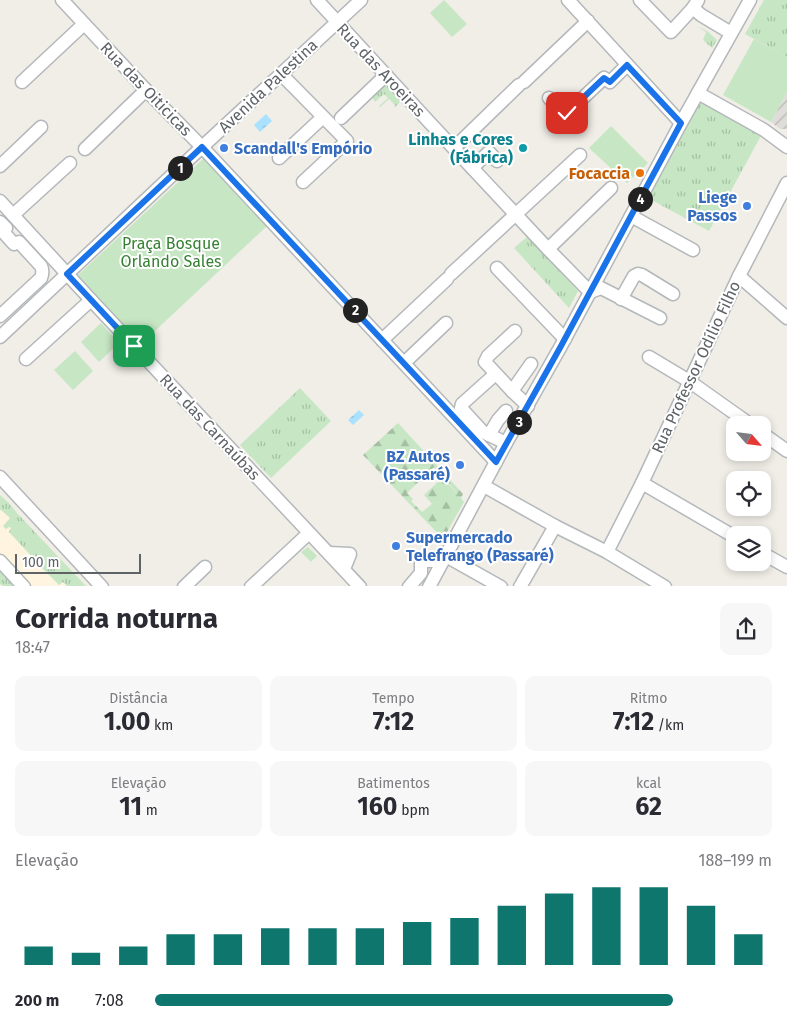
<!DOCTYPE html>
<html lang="pt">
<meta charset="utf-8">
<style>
body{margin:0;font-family:"Fira Sans",sans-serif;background:#f7f7f7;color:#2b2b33;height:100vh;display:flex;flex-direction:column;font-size:19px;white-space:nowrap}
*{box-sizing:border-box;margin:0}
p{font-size:16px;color:#7c7c81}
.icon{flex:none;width:28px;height:28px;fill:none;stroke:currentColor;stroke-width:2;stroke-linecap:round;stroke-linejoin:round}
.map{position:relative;height:586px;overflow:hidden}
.panel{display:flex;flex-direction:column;background:#fff;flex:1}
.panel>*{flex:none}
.needle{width:32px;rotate:118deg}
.fabs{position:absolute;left:726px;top:416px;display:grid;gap:10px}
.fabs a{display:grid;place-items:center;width:45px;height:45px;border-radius:10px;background:#fff;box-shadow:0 2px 8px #0003;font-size:25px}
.scale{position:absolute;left:15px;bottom:12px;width:126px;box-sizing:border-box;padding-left:5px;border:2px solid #5e6367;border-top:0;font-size:14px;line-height:18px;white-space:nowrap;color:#5e6367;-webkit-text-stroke:4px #fff;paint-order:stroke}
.pin{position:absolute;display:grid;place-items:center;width:42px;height:42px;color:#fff;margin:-21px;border-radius:10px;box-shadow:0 2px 8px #0006}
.km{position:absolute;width:25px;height:25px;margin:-12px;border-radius:50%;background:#222;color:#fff;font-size:14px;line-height:25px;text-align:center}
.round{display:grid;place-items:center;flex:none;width:52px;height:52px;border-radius:10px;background:#f7f7f7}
.headline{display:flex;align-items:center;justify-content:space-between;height:85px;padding:0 15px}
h1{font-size:28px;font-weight:700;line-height:38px}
.figures{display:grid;grid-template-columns:repeat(3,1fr);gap:8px;height:85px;padding:5px 15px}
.figures div{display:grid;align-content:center;border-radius:10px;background:#f7f7f7;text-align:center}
.figures b{font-size:25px;font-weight:700}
.figures small{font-size:14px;font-weight:400}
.figures p{font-size:14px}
.chart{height:140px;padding:10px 15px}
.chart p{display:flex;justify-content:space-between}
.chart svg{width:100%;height:90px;margin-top:5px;stroke:#0f766e;stroke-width:6}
ul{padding:0 15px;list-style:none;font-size:16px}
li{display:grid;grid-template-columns:80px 60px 1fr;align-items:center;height:38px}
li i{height:12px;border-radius:6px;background:#0f766e}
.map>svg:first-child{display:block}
.commercial{fill:#fef4df}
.industrial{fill:url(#industrial-furrows)}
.grass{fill:url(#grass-tufts)}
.forest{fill:url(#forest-firs);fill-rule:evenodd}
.green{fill:#c7e7c4}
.water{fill:url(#water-ripples)}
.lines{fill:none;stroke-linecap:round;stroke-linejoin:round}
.minor-casing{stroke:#b4b8bb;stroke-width:15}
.minor{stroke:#fff;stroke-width:12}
.route-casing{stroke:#fff;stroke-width:10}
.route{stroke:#1a73e8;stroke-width:6}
.shop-dot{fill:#3f7fe0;stroke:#fff;stroke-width:2}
.culture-dot{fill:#0f9aa8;stroke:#fff;stroke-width:2}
.food-dot{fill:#e8710a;stroke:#fff;stroke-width:2}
.labels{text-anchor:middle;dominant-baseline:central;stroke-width:4;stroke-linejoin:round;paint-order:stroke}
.street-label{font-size:16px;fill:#5e6367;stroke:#fff}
.culture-label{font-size:16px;font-weight:bold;fill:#0d838f;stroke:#fff;text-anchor:end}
.shop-label{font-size:16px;font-weight:bold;fill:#366cbe;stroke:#fff;text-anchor:start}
.food-label{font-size:16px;font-weight:bold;fill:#c56008;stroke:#fff;text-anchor:end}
.park-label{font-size:16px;fill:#378134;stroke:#fff}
</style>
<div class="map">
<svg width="787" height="587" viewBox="0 0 787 587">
<defs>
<pattern id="industrial-furrows" width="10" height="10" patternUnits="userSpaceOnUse" patternTransform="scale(1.25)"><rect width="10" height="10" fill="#dfddd9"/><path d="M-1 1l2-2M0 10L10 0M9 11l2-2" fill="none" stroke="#b8b7b4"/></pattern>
<pattern id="grass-tufts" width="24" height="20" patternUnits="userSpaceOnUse" patternTransform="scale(1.25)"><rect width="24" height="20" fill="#c7e7c4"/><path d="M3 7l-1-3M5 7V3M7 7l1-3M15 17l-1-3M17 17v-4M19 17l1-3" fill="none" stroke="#a5bfa3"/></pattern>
<pattern id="forest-firs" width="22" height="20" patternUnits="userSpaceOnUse" patternTransform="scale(1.25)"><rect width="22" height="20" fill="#c7e7c4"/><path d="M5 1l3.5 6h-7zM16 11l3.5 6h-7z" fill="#a5bfa3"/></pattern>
<pattern id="water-ripples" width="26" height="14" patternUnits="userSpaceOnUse" patternTransform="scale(1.25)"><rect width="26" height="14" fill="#a9e1ff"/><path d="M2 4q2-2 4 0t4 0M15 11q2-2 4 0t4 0" fill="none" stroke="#8dbad2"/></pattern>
</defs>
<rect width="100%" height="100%" fill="#f0eee7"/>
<path class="commercial" d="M0 495 9 503 17 513 86 586H0Z"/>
<path class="industrial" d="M787 92V129H780L771 122Z"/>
<g class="grass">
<path d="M764 0H787V57L745 34Z"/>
<path d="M697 26 707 31 717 40 712 48 703 40 706 32Z"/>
<path d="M384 84 400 102 395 107 394 106 395 105 389 99 380 107 379 106 388 98 384 94 375 102 372 97Z"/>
<path d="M699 100 762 134 709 231 646 197Z"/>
<path d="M527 237 578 291 569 308 514 248Z"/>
<path d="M300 388 331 421 271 478 240 445Z"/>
<path d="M0 495 9 503 17 513 86 586H67L63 582 59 585 38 564 41 561 37 557 34 559 9 532 11 528 9 527 6 529 3 526 10 518 1 510H0Z"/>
<path d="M0 568 3 571V574L15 586H3L0 584Z"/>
</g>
<path class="forest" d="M398 423 463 494 461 498 464 502 447 532 444 531 441 536 443 539 363 455ZM434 467 459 495 442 478 424 495 432 504 422 512 411 501 413 499 407 493Z"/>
<g class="green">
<path d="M444 0 467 24 452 37 430 13Z"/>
<path d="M754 39 787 57V92L771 122 723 95Z"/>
<path d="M611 126 648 163 627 183 589 148Z"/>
<path d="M204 158 267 226 140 345 77 276Z"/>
<path d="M101 323 119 343 99 362 81 342Z"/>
<path d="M75 351 93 371 73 390 54 370Z"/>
<path d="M308 547 317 556 311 562 301 552Z"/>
</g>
<g class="water">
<path d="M266 114 272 121 260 132 254 125Z"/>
<path d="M359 410 364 415 353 425 348 420Z"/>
</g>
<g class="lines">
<defs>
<g id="minor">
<path d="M62 0 146 90 202 147 496 462"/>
<path d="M317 0 431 124 548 249 590 292 601 288 660 318"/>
<path d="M568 0 681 123"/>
<path d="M640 0 671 32 693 8 698 0"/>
<path d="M693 8 701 15 731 33"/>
<path d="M281 74 347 141 303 182"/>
<path d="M22 82 84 24"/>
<path d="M524 82 588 21"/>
<path d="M698 93 764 130 787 147"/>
<path d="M549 98 563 113H567L604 78 610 82 627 65"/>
<path d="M341 118 386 75"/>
<path d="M454 148 519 85"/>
<path d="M85 149 146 90"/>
<path d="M279 158 323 117"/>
<path d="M0 166 41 127"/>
<path d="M472 168 489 152 497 161"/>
<path d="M0 201 91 300 360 587"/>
<path d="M13 215 70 163"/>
<path d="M631 216 693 250"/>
<path d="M0 222 6 228 5 230V234L14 244 19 242 41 266C43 270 43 273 41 278L0 316"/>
<path d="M548 249 611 188"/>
<path d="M497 268 565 339"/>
<path d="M451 274 580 155"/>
<path d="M739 276 787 318"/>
<path d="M621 299 634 276 638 274 642 275 673 294"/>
<path d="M515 331 488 356 485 362 512 391 528 406"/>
<path d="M0 337 202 147 361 0"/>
<path d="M382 340 447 279"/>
<path d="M649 357 689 381 751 425"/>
<path d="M26 359 91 300"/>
<path d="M404 363 446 323"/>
<path d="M491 378 462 404 461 408 483 432 506 443"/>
<path d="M512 391 531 364"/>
<path d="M762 433 787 451"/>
<path d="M489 435 498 420 506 411"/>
<path d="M0 477 102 587"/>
<path d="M642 483 735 537"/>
<path d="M484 486 555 526 607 552 665 587"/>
<path d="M607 552 642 483 739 276 787 183"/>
<path d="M329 553 350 554 344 569"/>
<path d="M762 553 787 567"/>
<path d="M446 556 501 587"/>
<path d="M0 561 24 587"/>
<path d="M184 587 205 567"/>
<path d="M251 587 309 533"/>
<path d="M409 587 421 573V561H443"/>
<path d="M429 587 506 443 561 346 681 123 750 0"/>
<path d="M520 587 555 526"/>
</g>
</defs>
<use href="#minor" class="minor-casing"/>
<use href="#minor" class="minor"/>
</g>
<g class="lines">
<defs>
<path id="route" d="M134 346 67 274 202 147 496 462 561 346 681 123 627 65 610 82 604 78 567 113"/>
</defs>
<use href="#route" class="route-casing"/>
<use href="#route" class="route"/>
</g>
<g class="shop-dot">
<circle cx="224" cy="148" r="5"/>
<circle cx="747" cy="206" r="5"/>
<circle cx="460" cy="465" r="5"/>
<circle cx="396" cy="546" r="5"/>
</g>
<circle class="culture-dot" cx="523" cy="148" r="5"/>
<circle class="food-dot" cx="640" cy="173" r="5"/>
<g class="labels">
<g class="street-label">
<text transform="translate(381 70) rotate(47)">Rua das Aroeiras</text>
<text transform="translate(268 86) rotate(-43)">Avenida Palestina</text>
<text transform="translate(146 89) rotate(46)">Rua das Oiticicas</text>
<text transform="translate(696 367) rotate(-65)">Rua Professor Odílio Filho</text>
<text transform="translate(210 427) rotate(47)">Rua das Carnaúbas</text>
</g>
<g class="culture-label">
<text x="513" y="139">Linhas e Cores<tspan x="513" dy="18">(Fábrica)</tspan></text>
</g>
<g class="shop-label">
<text x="234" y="148">Scandall's Empório</text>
<text x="737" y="197" text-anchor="end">Liege<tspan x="737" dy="18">Passos</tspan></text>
<text x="450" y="456" text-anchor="end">BZ Autos<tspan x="450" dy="18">(Passaré)</tspan></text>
<text x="406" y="537">Supermercado<tspan x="406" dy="18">Telefrango (Passaré)</tspan></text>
</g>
<g class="food-label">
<text x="630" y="173">Focaccia</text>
</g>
<g class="park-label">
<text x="171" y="243">Praça Bosque<tspan x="171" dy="18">Orlando Sales</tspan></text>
</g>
</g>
</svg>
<div class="fabs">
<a><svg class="needle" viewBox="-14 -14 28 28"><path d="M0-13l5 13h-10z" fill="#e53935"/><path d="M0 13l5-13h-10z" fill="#7c7c81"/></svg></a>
<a><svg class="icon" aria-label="locate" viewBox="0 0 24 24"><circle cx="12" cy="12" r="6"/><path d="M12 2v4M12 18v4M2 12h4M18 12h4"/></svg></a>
<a><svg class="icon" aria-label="layers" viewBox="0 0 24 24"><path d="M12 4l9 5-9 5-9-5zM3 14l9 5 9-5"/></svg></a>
</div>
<div class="scale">100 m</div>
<div class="pin" style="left:134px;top:346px;background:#1e9e55"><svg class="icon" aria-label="arrive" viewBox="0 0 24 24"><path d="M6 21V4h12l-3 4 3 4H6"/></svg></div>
<div class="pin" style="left:567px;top:113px;background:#d93025"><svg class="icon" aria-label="check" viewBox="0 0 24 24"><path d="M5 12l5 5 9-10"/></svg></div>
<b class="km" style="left:180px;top:168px">1</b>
<b class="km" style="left:355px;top:310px">2</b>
<b class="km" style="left:519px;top:422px">3</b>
<b class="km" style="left:640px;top:199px">4</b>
</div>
<section class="panel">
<div class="headline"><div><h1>Corrida noturna</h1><p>18:47</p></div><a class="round"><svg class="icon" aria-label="share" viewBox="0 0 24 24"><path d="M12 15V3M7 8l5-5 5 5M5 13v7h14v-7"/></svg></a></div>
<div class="figures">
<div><p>Distância</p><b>1.00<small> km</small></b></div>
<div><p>Tempo</p><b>7:12</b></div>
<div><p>Ritmo</p><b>7:12<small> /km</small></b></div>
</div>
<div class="figures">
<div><p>Elevação</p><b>11<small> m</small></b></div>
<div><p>Batimentos</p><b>160<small> bpm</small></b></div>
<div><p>kcal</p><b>62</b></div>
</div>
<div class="chart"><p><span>Elevação</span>188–199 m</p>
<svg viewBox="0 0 160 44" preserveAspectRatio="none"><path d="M5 44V35M15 44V38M25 44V35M35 44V29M45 44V29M55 44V26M65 44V26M75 44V26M85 44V23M95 44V21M105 44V15M115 44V9M125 44V6M135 44V6M145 44V15M155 44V29"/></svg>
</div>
<ul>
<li><b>200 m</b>7:08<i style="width:84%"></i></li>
</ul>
</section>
